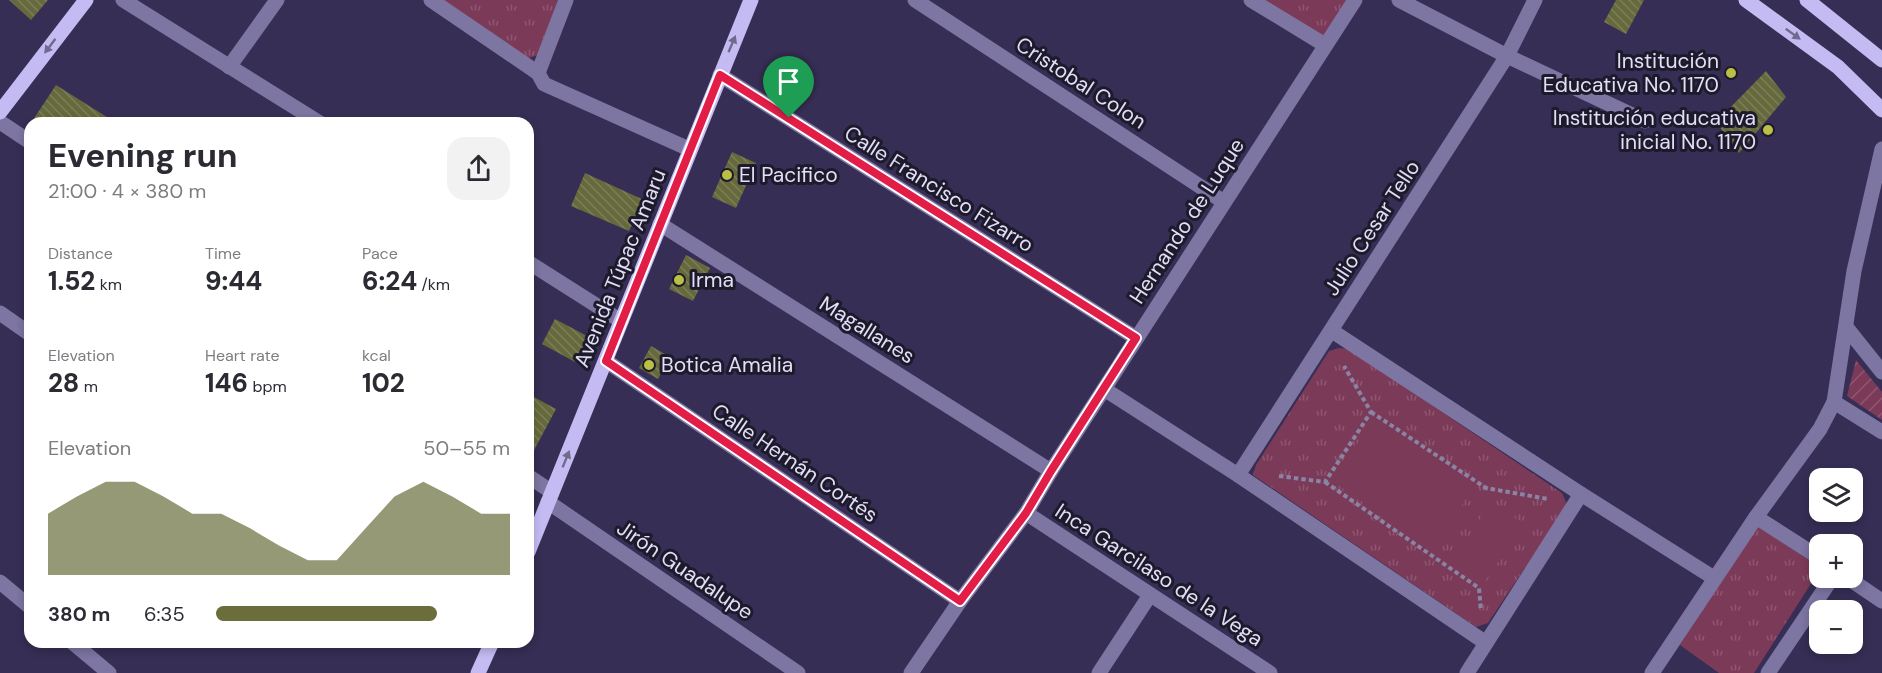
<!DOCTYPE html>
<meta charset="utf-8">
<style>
body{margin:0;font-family:"DM Sans",sans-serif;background:#f2f2f3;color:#2b2b33;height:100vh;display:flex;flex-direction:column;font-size:22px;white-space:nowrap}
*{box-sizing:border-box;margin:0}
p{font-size:20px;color:#7c7c81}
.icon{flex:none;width:33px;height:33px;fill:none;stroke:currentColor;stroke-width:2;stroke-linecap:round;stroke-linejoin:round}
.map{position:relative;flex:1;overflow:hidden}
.drawer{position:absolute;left:24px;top:117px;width:510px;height:531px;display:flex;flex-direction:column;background:#fff;border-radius:18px;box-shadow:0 3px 9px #0003}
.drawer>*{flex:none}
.controls{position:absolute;left:1809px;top:468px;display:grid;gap:12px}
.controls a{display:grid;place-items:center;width:54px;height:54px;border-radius:12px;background:#fff;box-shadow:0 3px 9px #0003;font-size:30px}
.pin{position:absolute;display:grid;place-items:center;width:51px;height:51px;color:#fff;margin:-62px -26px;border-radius:50% 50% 50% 0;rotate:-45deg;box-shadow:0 0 6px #0007}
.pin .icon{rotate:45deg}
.round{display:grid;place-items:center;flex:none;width:63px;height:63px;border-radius:18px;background:#f2f2f3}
.overview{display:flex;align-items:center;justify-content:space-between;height:102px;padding:0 24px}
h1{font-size:33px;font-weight:800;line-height:45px}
.figures{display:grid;grid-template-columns:repeat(3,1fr);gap:9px;height:102px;padding:6px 24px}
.figures div{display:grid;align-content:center}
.figures b{font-size:26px;font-weight:800}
.figures small{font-size:16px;font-weight:400}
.figures p{font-size:16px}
.chart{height:168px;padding:12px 24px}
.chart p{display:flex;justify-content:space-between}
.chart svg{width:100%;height:108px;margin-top:6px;fill:#6b6e3b;opacity:.7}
ul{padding:0 24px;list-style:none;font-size:20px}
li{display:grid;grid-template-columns:96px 72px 1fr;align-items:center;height:45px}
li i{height:15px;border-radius:8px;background:#6b6e3b}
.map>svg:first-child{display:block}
.park{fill:url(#park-tufts)}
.garden{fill:url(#garden-furrows)}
.pitch{fill:#7c3a59}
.building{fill:url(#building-back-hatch)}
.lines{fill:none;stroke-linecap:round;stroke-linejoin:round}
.path{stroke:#8984a3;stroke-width:4;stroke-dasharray:4.5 3;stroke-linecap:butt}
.minor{stroke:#7d75a2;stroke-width:15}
.major{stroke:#c4bbf2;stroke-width:15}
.oneway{fill:#706a8e}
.route-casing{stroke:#fff;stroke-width:12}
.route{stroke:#e11d48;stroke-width:8}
.poi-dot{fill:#bac045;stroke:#1d1a2b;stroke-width:2}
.labels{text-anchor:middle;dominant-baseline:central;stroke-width:6;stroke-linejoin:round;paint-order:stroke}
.poi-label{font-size:21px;fill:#e1def6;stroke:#1d1a2b;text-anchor:start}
.street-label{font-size:21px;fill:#e1def6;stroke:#1d1a2b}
</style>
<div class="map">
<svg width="1882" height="673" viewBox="0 0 1882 673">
<defs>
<pattern id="park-tufts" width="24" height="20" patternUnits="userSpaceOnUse" patternTransform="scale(1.5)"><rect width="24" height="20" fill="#7c3a59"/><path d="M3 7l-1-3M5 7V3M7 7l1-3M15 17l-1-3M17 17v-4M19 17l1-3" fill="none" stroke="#8e5671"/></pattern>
<pattern id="garden-furrows" width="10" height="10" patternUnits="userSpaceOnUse" patternTransform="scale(1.5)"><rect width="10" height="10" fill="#7c3a59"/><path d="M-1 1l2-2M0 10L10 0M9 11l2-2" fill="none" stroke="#8e5671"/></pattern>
<pattern id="building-back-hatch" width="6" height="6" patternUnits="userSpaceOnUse" patternTransform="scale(1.5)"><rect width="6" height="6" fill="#66693b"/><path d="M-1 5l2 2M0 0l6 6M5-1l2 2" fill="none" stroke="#7c7e58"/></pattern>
</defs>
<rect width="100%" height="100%" fill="#362e54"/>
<g class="park">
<path d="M441 0H558L538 55 526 59Z"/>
<path d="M1259 0H1350L1324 39Z"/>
<path d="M1339 348 1348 349 1562 493 1566 502 1565 508 1488 623 1476 627 1253 475 1256 465 1329 351Z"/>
<path d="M1757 526 1819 566V571L1754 673H1719L1680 645Z"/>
</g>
<path class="garden" d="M1856 360 1882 392V420L1847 396Z"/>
<g class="pitch">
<path d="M1373 419 1475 484 1435 547 1333 482Z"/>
<path d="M1491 502 1523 523 1484 583 1452 563Z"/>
</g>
<g class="building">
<path d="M9 0H48L31 20Z"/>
<path d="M1616 0H1644L1626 34 1604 22Z"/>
<path d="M1766 71 1786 97 1739 153 1716 122Z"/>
<path d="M56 85 110 119 108 123H31Z"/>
<path d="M732 152 756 163 736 208 712 197Z"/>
<path d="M585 173 644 200 629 231 571 206Z"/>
<path d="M686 255 710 268 693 301 669 289Z"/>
<path d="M555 319 589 337 575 362 542 344Z"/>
<path d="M651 346 670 357 658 379 639 368Z"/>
<path d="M532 396 556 409 531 456 528 454V403Z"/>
</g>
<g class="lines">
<g class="path">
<path d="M1371 412 1486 488 1548 499"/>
<path d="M1279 476 1325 482 1371 412 1344 366"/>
<path d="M1325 482 1479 588 1481 611"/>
</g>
<g class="minor">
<path d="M123 0 320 123"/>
<path d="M431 0 538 73 544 84 689 149"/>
<path d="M915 0 1224 202"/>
<path d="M1251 0 1325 45"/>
<path d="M1399 0 1507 56 1645 121"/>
<path d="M229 67 277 0"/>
<path d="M538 73 566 0"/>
<path d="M720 75 1136 338"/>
<path d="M0 122 30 142"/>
<path d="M660 224 1051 471"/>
<path d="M528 262 621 321"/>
<path d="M0 313 30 334"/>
<path d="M1846 327 1882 372"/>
<path d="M1332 331 1581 494 1714 578"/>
<path d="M606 361 960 601"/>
<path d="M1104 389 1238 475 1486 643"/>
<path d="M1834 402 1882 432"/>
<path d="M1238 475 1507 56 1535 0"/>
<path d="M528 476 552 492"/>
<path d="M548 502 798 673"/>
<path d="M1026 513 1270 673"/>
<path d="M1756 517 1820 558"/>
<path d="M1848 578 1882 601"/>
<path d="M0 582 30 607"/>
<path d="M72 642 109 673"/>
<path d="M911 673 960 601 1026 513 1051 471 1355 0"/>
<path d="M1099 673 1150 595"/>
<path d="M1467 673 1581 494"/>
<path d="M1652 673 1756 517 1820 429 1834 402 1854 271 1882 149"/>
<path d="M1768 673 1832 578"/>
</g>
<g class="major">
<path d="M1746 0 1838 67 1882 110"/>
<path d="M1807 0 1882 60"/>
<path d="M0 112 86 0"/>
<path d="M528 552 751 0"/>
<path d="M478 673 492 642"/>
</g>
</g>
<defs><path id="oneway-solid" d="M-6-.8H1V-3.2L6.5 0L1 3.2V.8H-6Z" transform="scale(1.5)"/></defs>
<g class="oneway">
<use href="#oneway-solid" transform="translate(1793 34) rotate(36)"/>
<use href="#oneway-solid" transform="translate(732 44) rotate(-67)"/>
<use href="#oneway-solid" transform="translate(50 46) rotate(127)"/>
<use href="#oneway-solid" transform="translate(566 459) rotate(-68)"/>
</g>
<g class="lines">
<defs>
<path id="route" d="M720 75 1136 338 1051 471 1026 513 960 601 606 361Z"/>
</defs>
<use href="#route" class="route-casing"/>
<use href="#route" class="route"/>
</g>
<g class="poi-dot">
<circle cx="1731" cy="73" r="6"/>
<circle cx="1768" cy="130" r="6"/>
<circle cx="727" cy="175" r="6"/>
<circle cx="679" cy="280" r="6"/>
<circle cx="649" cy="365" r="6"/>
</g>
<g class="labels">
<g class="poi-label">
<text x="1719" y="61" text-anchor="end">Institución<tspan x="1719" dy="24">Educativa No. 1170</tspan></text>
<text x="1756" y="118" text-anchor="end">Institución educativa<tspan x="1756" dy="24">inicial No. 1170</tspan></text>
<text x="739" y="175">El Pacifico</text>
<text x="691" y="280">Irma</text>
<text x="661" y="365">Botica Amalia</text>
</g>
<g class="street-label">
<text transform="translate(1081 83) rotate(33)">Cristobal Colon</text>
<text transform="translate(939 189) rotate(32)">Calle Francisco Fizarro</text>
<text transform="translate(1187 221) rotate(-57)">Hernando de Luque</text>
<text transform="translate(1372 228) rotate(-57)">Julio Cesar Tello</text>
<text transform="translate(620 268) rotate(-68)">Avenida Túpac Amaru</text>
<text transform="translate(867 330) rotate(32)">Magallanes</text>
<text transform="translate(795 463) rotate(34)">Calle Hernán Cortés</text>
<text transform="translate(685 570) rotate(34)">Jirón Guadalupe</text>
<text transform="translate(1159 575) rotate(33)">Inca Garcilaso de la Vega</text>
</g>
</g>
</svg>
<div class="controls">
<a><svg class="icon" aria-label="layers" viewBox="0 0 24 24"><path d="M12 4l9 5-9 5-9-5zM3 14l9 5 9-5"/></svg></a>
<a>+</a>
<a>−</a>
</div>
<div class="pin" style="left:789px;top:118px;background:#1e9e55"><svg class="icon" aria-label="arrive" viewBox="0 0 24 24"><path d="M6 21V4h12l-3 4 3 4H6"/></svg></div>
<section class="drawer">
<div class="overview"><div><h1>Evening run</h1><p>21:00 · 4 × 380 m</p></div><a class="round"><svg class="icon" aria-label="share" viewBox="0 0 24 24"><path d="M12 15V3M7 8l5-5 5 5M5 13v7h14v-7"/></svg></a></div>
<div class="figures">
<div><p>Distance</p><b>1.52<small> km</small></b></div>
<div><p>Time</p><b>9:44</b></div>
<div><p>Pace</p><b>6:24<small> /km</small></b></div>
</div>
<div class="figures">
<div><p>Elevation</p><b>28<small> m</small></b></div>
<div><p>Heart rate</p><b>146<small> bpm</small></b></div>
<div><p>kcal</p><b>102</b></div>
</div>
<div class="chart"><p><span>Elevation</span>50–55 m</p>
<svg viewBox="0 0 160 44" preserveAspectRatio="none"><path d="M0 44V19L10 12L20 6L30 6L40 12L50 19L60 19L70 25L80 32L90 38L100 38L110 25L120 12L130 6L140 12L150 19L160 19V44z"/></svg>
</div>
<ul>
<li><b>380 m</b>6:35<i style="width:75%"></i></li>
</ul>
</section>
</div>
